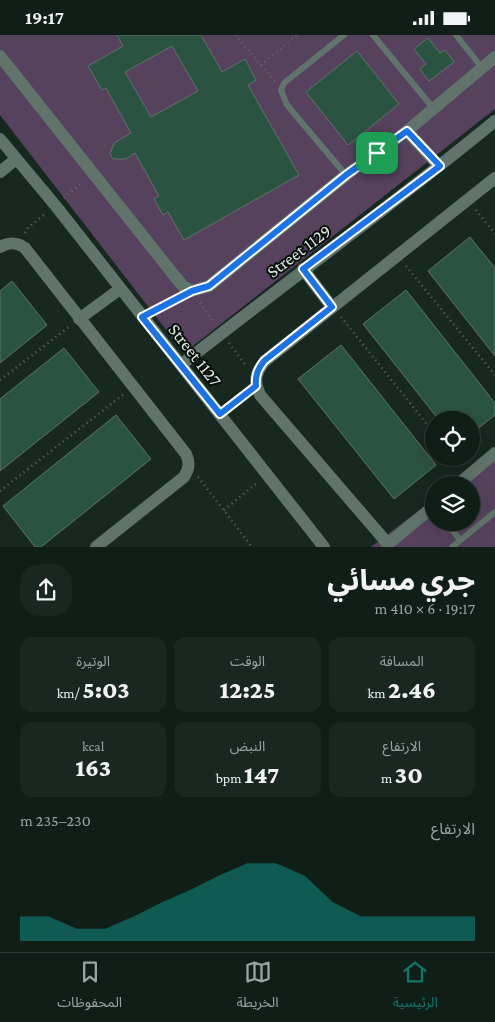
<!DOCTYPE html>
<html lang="ar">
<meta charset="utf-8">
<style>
body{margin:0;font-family:"Crimson Pro","Noto Sans Arabic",serif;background:#192721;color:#f1f3f6;direction:rtl;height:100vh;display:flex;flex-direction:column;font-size:19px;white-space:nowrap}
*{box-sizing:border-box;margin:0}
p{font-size:16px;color:#9ca2a2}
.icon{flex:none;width:28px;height:28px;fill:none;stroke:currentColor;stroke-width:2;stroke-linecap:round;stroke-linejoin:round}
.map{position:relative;height:512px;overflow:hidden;direction:ltr}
.side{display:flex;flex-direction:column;background:#101e18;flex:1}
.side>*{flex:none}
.buttons{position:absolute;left:425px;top:376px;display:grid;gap:10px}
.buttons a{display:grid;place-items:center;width:55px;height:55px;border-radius:50%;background:#101e18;box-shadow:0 5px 20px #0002,0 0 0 1px #303c37;font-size:25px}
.pin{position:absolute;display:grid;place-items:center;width:42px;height:42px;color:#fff;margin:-21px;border-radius:10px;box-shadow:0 2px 8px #0006}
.round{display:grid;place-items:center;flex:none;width:52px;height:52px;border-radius:20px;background:#192721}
.summary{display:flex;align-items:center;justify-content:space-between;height:85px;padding:0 20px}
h1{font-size:28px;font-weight:800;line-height:38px}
.figures{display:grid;grid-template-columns:repeat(3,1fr);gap:8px;height:85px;padding:5px 20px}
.figures div{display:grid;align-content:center;border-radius:12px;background:#192721;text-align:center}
.figures b{font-size:25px;font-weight:800}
.figures small{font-size:14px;font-weight:400}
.figures p{font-size:14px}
.chart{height:140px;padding:10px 20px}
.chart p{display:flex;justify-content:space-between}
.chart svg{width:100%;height:90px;margin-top:5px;fill:#0f766e;opacity:.7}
.status{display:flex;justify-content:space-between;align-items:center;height:35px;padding:0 25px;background:#101e18;direction:ltr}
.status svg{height:14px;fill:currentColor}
.dock{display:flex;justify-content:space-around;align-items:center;height:70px;border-top:1px solid #303c37;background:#101e18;font-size:14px;color:#9ca2a2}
.dock a{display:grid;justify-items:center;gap:2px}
.dock .on{color:#0f766e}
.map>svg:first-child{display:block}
.green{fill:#56425d}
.building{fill:#2b5342;stroke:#60736a;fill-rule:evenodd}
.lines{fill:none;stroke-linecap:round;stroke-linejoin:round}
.path{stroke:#5b6a63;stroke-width:2.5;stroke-dasharray:1 4;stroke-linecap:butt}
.service{stroke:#61746b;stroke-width:6}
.minor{stroke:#61746b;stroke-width:12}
.route-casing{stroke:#fff;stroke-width:10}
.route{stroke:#1a73e8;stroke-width:6}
.labels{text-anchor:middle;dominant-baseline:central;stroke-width:4;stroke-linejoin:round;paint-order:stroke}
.street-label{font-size:18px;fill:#dde8e2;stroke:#070f0b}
</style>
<div class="status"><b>19:17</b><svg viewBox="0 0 49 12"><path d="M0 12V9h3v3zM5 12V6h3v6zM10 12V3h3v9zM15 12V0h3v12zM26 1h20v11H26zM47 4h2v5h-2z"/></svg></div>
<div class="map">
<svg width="495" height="512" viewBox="0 0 495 512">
<rect width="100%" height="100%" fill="#162820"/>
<g class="green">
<path d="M0 0H495V74L184 318 0 80Z"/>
<path d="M495 416V512H371L434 464V488H471V450H451Z"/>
</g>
<g class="building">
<path d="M117 0H201L222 37 245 24 256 45 248 50 299 140 184 205 168 177 163 180 154 164 159 161 135 118 126 124H113L110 119 114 108 131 98 106 53 102 55 88 31 123 11ZM172 11 198 56 151 82 125 37Z"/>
<path d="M428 3 440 18 445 15 454 27 429 46 420 34 426 29 414 14Z"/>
<path d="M357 16 399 69 348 110 306 57Z"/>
<path d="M470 202 495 233V321L428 236Z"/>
<path d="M12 246 47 290 0 328V256Z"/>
<path d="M406 255 495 368V380L471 399V385H439L363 289Z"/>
<path d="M341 310 436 430 394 464 298 344Z"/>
<path d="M64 313 99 357 0 436V364Z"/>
<path d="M116 380 151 424 41 512H35L3 471Z"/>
</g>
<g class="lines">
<g class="path">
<path d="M235 0 275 46"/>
<path d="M261 30 297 0"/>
<path d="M64 163 82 147"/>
<path d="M476 175 495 199"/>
<path d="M25 198 28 193 46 178"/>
<path d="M406 231 495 340"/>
<path d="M200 268 214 287"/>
<path d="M153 276 177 263"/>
<path d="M341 282 434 398"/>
<path d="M229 308 247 332"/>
<path d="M0 345 70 291"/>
<path d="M230 372 245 360"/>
<path d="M453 422 461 432"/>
<path d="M198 442 252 512"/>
<path d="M0 456 124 359"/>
<path d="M224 475 257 448"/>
</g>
<g class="service">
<path d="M344 0 284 48 281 55 287 70 346 140"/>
<path d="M373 0 433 73"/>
<path d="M456 0 482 33"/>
<path d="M447 488 460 505"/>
<path d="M452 512 495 477"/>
</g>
<g class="minor">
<path d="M0 21 177 244 183 251 192 256 209 251 346 140 407 96 495 22"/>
<path d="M407 96 439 131"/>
<path d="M0 104 55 170 324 512"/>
<path d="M0 137 16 124"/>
<path d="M0 212C9 207 16 207 25 213L186 419C190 428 189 434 184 442L96 512"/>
<path d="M303 234 332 272"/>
<path d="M79 284 120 254"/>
<path d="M181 330C285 248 393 170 495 86"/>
<path d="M457 450 495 418"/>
<path d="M388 509 260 360C254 346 255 338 265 326L495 143"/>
<path d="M387 512 388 509 434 471"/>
</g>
</g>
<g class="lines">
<defs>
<path id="route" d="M407 96 440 131 303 234 332 272 264 326C258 334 255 340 256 351L220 379 142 282 192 256 209 251 346 140Z"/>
</defs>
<use href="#route" class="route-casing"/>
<use href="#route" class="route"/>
</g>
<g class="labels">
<g class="street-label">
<text transform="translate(299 216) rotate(-37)">Street 1129</text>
<text transform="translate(195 320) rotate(52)">Street 1127</text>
</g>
</g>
</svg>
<div class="buttons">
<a><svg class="icon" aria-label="locate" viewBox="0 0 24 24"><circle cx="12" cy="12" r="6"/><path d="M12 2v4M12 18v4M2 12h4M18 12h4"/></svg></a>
<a><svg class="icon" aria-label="layers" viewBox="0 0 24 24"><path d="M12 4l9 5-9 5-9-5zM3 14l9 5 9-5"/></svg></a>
</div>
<div class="pin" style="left:377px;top:118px;background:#1e9e55"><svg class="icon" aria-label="arrive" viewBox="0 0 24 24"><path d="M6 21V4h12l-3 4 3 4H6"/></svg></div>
</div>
<section class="side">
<div class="summary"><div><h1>جري مسائي</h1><p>19:17 · 6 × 410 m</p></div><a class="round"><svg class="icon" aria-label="share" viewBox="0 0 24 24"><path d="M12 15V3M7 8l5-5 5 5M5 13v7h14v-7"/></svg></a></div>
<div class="figures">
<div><p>المسافة</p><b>2.46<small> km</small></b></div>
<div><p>الوقت</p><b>12:25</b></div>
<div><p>الوتيرة</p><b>5:03<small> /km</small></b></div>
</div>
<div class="figures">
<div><p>الارتفاع</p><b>30<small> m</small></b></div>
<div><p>النبض</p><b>147<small> bpm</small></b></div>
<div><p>kcal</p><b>163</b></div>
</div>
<div class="chart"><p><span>الارتفاع</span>230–235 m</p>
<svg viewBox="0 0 160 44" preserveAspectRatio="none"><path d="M0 44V32L10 32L20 38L30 38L40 32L50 25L60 19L70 12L80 6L90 6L100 12L110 25L120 32L130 32L140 32L150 32L160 32V44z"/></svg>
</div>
</section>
<nav class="dock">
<a class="on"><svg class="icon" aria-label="home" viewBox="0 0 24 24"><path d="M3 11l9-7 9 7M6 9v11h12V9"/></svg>الرئيسية</a>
<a><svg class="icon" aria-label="map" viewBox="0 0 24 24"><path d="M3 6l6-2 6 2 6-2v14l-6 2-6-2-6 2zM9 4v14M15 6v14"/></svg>الخريطة</a>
<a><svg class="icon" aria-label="saved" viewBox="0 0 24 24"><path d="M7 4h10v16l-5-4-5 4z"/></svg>المحفوظات</a>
</nav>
